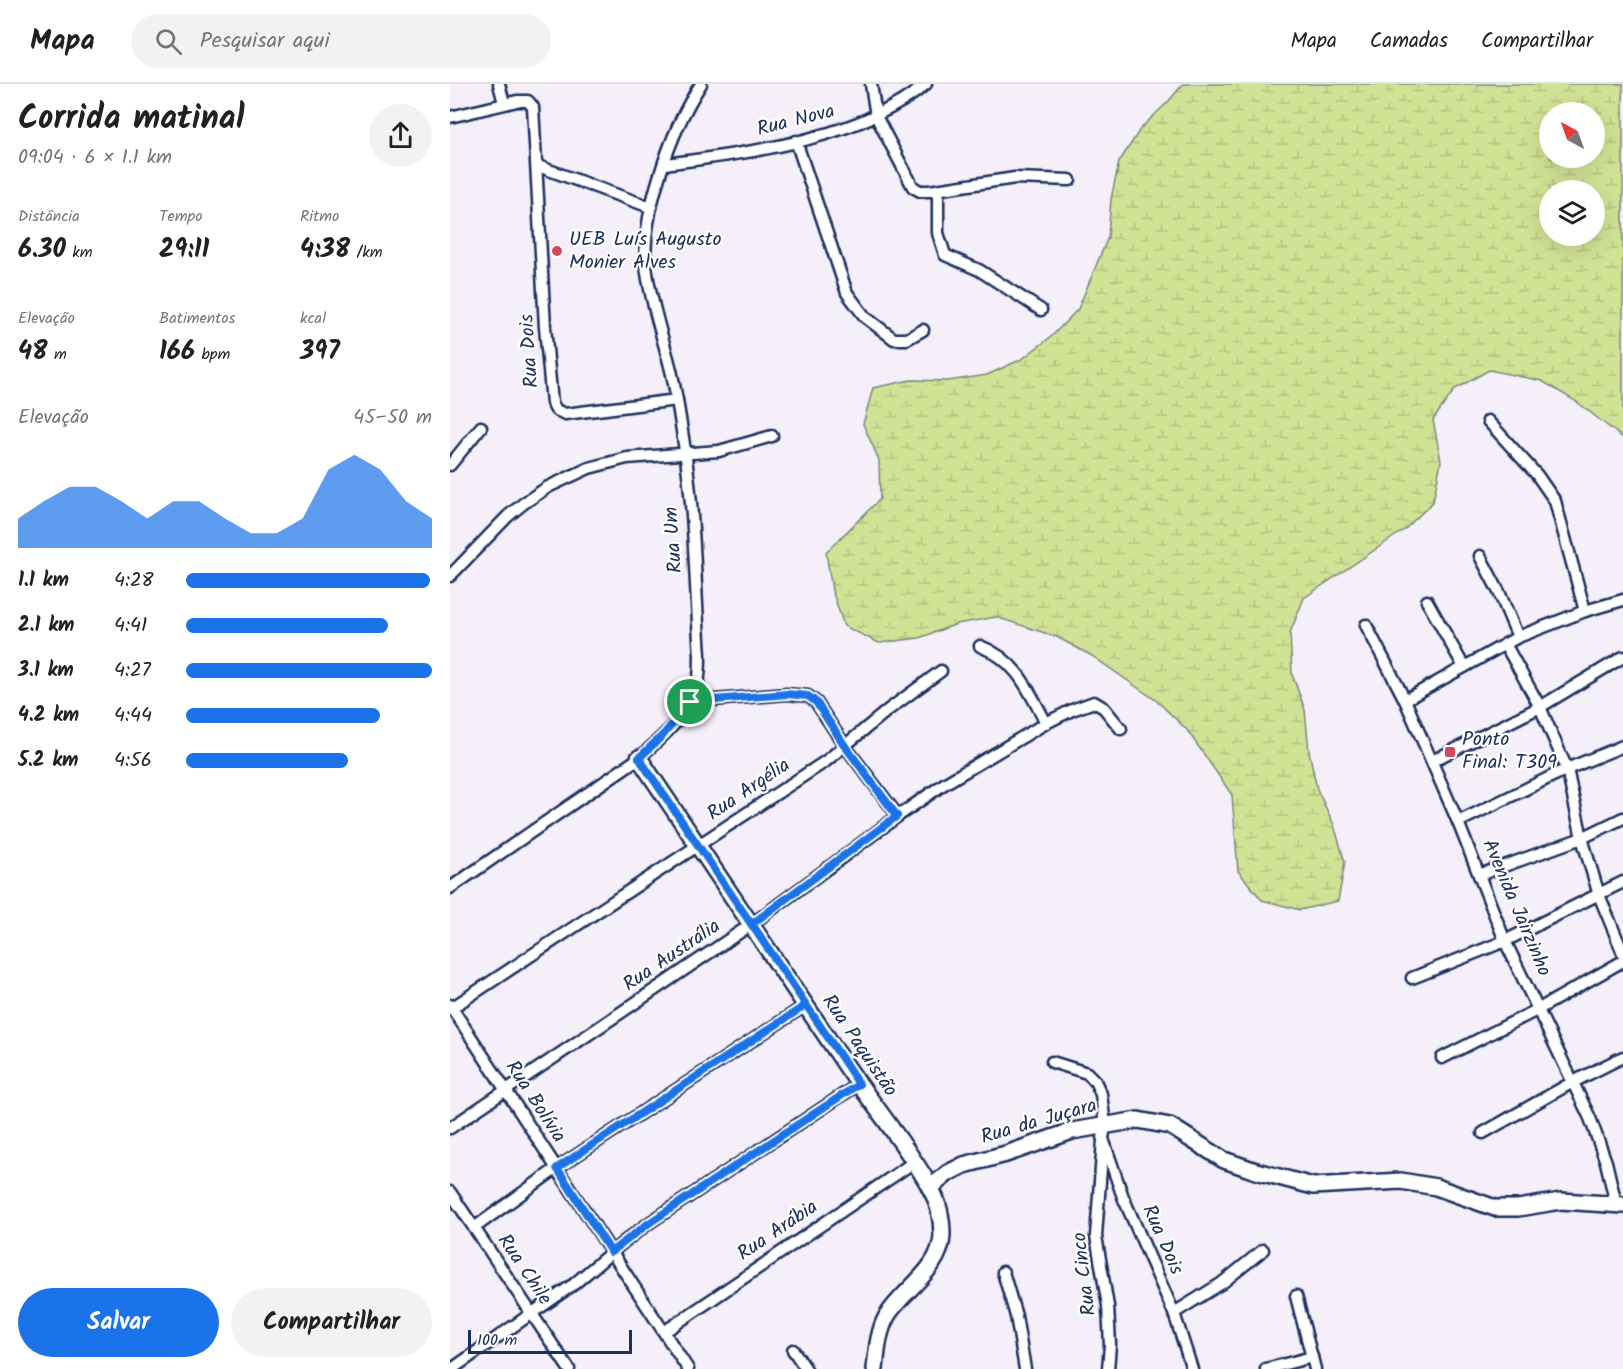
<!DOCTYPE html>
<html lang="pt">
<meta charset="utf-8">
<style>
body{margin:0;font-family:Kalam,sans-serif;background:#f2f2f2;color:#202124;height:100vh;display:flex;flex-direction:column;font-size:22px;white-space:nowrap}
*{box-sizing:border-box;margin:0}
p{font-size:20px;color:#757577}
.icon{flex:none;width:33px;height:33px;fill:none;stroke:currentColor;stroke-width:2;stroke-linecap:round;stroke-linejoin:round}
.map{position:relative;flex:1;overflow:hidden}
.drawer{display:flex;flex-direction:column;background:#fff;width:450px}
.drawer>*{flex:none}
.needle{width:39px;rotate:319deg}
.controls{position:absolute;left:1089px;top:18px;display:grid;gap:12px}
.controls a{display:grid;place-items:center;width:66px;height:66px;border-radius:50%;background:#fff;box-shadow:0 6px 24px #0002;font-size:30px}
.scale{position:absolute;left:18px;bottom:15px;width:164px;box-sizing:border-box;padding-left:6px;border:3px solid #1b2f5e;border-top:0;font-size:16px;line-height:21px;white-space:nowrap;color:#1b2f5e;-webkit-text-stroke:4px #fff;paint-order:stroke}
.pin{position:absolute;display:grid;place-items:center;width:51px;height:51px;color:#fff;margin:-26px;border:3px solid #fff;border-radius:50%;box-shadow:0 2px 6px #0007}
.round{display:grid;place-items:center;flex:none;width:63px;height:63px;border-radius:32px;background:#f2f2f2}
.head{display:flex;align-items:center;justify-content:space-between;height:102px;padding:0 18px}
h1{font-size:33px;font-weight:700;line-height:45px}
.metrics{display:grid;grid-template-columns:repeat(3,1fr);gap:9px;height:102px;padding:6px 18px}
.metrics div{display:grid;align-content:center}
.metrics b{font-size:26px;font-weight:700}
.metrics small{font-size:16px;font-weight:400}
.metrics p{font-size:16px}
.chart{height:168px;padding:12px 18px}
.chart p{display:flex;justify-content:space-between}
.chart svg{width:100%;height:108px;margin-top:6px;fill:#1a73e8;opacity:.7}
.cta{display:flex;gap:12px;margin-top:auto;padding:12px 18px}
.cta a{flex:1;height:69px;border-radius:36px;background:#1a73e8;color:#fff;font-size:24px;font-weight:700;line-height:69px;text-align:center}
.cta a+a{background:#f2f2f2;color:#202124}
ul{padding:0 18px;list-style:none;font-size:20px}
li{display:grid;grid-template-columns:96px 72px 1fr;align-items:center;height:45px}
li i{height:15px;border-radius:8px;background:#1a73e8}
header{display:flex;align-items:center;gap:36px;box-sizing:border-box;height:84px;padding:0 30px;background:#fff;border-bottom:2px solid #e0e0e0}
header strong{font-size:28px}
nav{display:flex;gap:33px;margin-inline-start:auto;font-size:21px}
.search{width:420px;height:54px;background:#f2f2f2;display:flex;align-items:center;gap:15px;box-sizing:border-box;padding:0 21px;border-radius:33px;color:#757577;font-size:22px}
main{display:flex;flex:1;min-height:0}
.map>svg:first-child{display:block}
.wetland{fill:url(#wetland-marsh);stroke:#76887a;stroke-width:1.5;fill-rule:evenodd}
.lines{fill:none;stroke-linecap:round;stroke-linejoin:round}
.street-casing{stroke:#1b2f5e;stroke-width:15}
.secondary-casing{stroke:#1b2f5e;stroke-width:20}
.street{stroke:#fff;stroke-width:10}
.secondary{stroke:#fff;stroke-width:15}
.route-casing{stroke:#fff;stroke-width:12}
.route{stroke:#1a73e8;stroke-width:8}
.poi-dot{fill:#d1495b;stroke:#fff;stroke-width:2}
.labels{text-anchor:middle;dominant-baseline:central;stroke-width:4.5;stroke-linejoin:round;paint-order:stroke}
.street-label{font-size:20px;fill:#1b2f5e;stroke:#fff}
.poi-label{font-size:20px;fill:#1b2f5e;stroke:#fff;text-anchor:start}
</style>
<header>
<strong>Mapa</strong>
<div class="search"><svg class="icon" aria-label="search" viewBox="0 0 24 24"><circle cx="10" cy="10" r="6"/><path d="M15 15l6 6"/></svg>Pesquisar aqui</div>
<nav><a>Mapa</a><a>Camadas</a><a>Compartilhar</a></nav>
</header>
<main>
<section class="drawer">
<div class="head"><div><h1>Corrida matinal</h1><p>09:04 · 6 × 1.1 km</p></div><a class="round"><svg class="icon" aria-label="share" viewBox="0 0 24 24"><path d="M12 15V3M7 8l5-5 5 5M5 13v7h14v-7"/></svg></a></div>
<div class="metrics">
<div><p>Distância</p><b>6.30<small> km</small></b></div>
<div><p>Tempo</p><b>29:11</b></div>
<div><p>Ritmo</p><b>4:38<small> /km</small></b></div>
</div>
<div class="metrics">
<div><p>Elevação</p><b>48<small> m</small></b></div>
<div><p>Batimentos</p><b>166<small> bpm</small></b></div>
<div><p>kcal</p><b>397</b></div>
</div>
<div class="chart"><p><span>Elevação</span>45–50 m</p>
<svg viewBox="0 0 160 44" preserveAspectRatio="none"><path d="M0 44V32L10 25L20 19L30 19L40 25L50 32L60 25L70 25L80 32L90 38L100 38L110 32L120 12L130 6L140 12L150 25L160 32V44z"/></svg>
</div>
<ul>
<li><b>1.1 km</b>4:28<i style="width:99%"></i></li>
<li><b>2.1 km</b>4:41<i style="width:82%"></i></li>
<li><b>3.1 km</b>4:27<i style="width:100%"></i></li>
<li><b>4.2 km</b>4:44<i style="width:79%"></i></li>
<li><b>5.2 km</b>4:56<i style="width:66%"></i></li>
</ul>
<div class="cta"><a>Salvar</a><a>Compartilhar</a></div>
</section>
<div class="map">
<svg width="1173" height="1285" viewBox="0 0 1173 1285">
<defs>
<pattern id="wetland-marsh" width="20" height="14" patternUnits="userSpaceOnUse" patternTransform="scale(1.5)"><rect width="20" height="14" fill="#d1e295"/><path d="M1 5h8M5 5V1M11 12h8M15 12V8" fill="none" stroke="#b3c283"/></pattern>
</defs>
<rect width="100%" height="100%" fill="#f4eff9"/>
<filter id="ink" filterUnits="userSpaceOnUse"><feTurbulence type="fractalNoise" baseFrequency=".0167" numOctaves="2"/><feDisplacementMap in="SourceGraphic" scale="12" xChannelSelector="R" yChannelSelector="G"/><feConvolveMatrix kernelMatrix="1 2 1 2 8 2 1 2 1" color-interpolation-filters="sRGB"/></filter>
<g filter="url(#ink)">
<path class="wetland" d="M733 0H1173V354L1127 318 1092 297 1039 286 1005 305 983 336 991 377 983 418 954 446 854 514 840 549 842 590 855 626 859 667 867 705 884 741 895 778 888 817 850 826 812 816 788 787 782 711 737 646 707 617 642 572 607 553 546 533 507 540 469 554 429 559 394 542 382 506 376 468 430 415 429 376 413 340 423 304 461 296 498 297 537 291 572 275 602 252 628 225 658 153 661 115 669 78 691 44 718 18ZM1100 28H1144V74H1100ZM1100 106H1144V152H1100Z"/>
<g class="lines">
<defs>
<g id="street">
<path d="M49 0 54 19"/>
<path d="M421 0 426 32 463 103 470 107H479L565 94 620 96"/>
<path d="M0 33 67 17H78L83 23 95 243 102 319 106 326 115 330 227 316"/>
<path d="M346 57 397 209 415 233 444 255H457L473 246"/>
<path d="M215 80C298 69 411 55 476 0"/>
<path d="M88 82 200 123"/>
<path d="M488 106V149L495 171 529 186 591 226"/>
<path d="M1038 337 1087 391 1105 417 1135 527"/>
<path d="M0 381 31 343"/>
<path d="M1030 472 1049 508 1068 553"/>
<path d="M0 492 58 432 74 419 98 403 139 384 177 374 269 367 322 352"/>
<path d="M977 517 1014 583"/>
<path d="M916 541 955 616 1008 738 1055 857 1140 1034 1156 1078 1166 1120"/>
<path d="M1055 560 1090 623 1117 685 1132 754 1149 811 1173 869"/>
<path d="M530 562C567 576 579 607 596 639"/>
<path d="M955 616 1068 553 1135 527 1173 516"/>
<path d="M240 618 337 610 358 612 366 618 395 662 448 732"/>
<path d="M982 677 1090 623 1173 573"/>
<path d="M1008 738 1117 685 1173 662"/>
<path d="M1029 791 1132 754 1173 734"/>
<path d="M0 804 189 674C209 656 239 630 247 604 250 593 250 582 250 571 245 503 245 434 235 367 231 340 227 312 221 286 213 254 202 222 197 189 188 136 222 44 251 0"/>
<path d="M962 894 1055 857 1173 798"/>
<path d="M0 921 238 1285"/>
<path d="M0 925 376 677 438 626 491 587"/>
<path d="M992 974 1087 926 1173 877"/>
<path d="M602 978 637 989 645 997 651 1010 655 1041 653 1055 673 1113 724 1229 742 1285"/>
<path d="M0 1044 302 840 448 732 494 700 596 639 622 626 644 618 654 624 671 645"/>
<path d="M1033 1049 1123 998 1173 973"/>
<path d="M653 1056 646 1152 658 1222 660 1261 658 1285"/>
<path d="M0 1108 119 1285"/>
<path d="M24 1144 107 1084 356 921"/>
<path d="M553 1188 566 1232 575 1285"/>
<path d="M846 1212 865 1285"/>
<path d="M724 1229 772 1199 813 1166"/>
<path d="M214 1248 464 1078"/>
<path d="M343 1266 356 1285"/>
<path d="M2 1285 124 1200 175 1157 199 1139 409 1000"/>
<path d="M816 1285 862 1273"/>
</g>
<g id="secondary">
<path d="M189 674C258 777 328 880 397 983 424 1022 457 1062 480 1103 488 1117 492 1135 492 1151 491 1186 453 1205 437 1232 428 1248 427 1267 425 1285"/>
<path d="M480 1104 498 1089 514 1081 556 1070 622 1047 688 1036 720 1042 774 1076 806 1087 863 1102 951 1097 986 1103 1045 1124H1068L1111 1117 1173 1121"/>
</g>
</defs>
<use href="#street" class="street-casing"/>
<use href="#secondary" class="secondary-casing"/>
<use href="#street" class="street"/>
<use href="#secondary" class="secondary"/>
</g>
</g>
<g class="lines" filter="url(#ink)">
<defs>
<path id="route" d="M240 618 214 650 189 674 356 921 107 1084 161 1168 199 1139 409 1000 302 840 447 732 395 662 366 618 358 612 337 610 240 618"/>
</defs>
<use href="#route" class="route-casing"/>
<use href="#route" class="route"/>
</g>
<g class="poi-dot">
<circle cx="107" cy="167" r="6"/>
<rect x="994" y="662" width="12" height="12" rx="3"/>
</g>
<g class="labels">
<g class="street-label">
<text transform="translate(346 37) rotate(-14)">Rua Nova</text>
<text transform="translate(80 267) rotate(-94)">Rua Dois</text>
<text transform="translate(224 456) rotate(-94)">Rua Um</text>
<text transform="translate(299 706) rotate(-34)">Rua Argélia</text>
<text transform="translate(1066 824) rotate(67)">Avenida Jairzinho</text>
<text transform="translate(222 872) rotate(-34)">Rua Austrália</text>
<text transform="translate(409 962) rotate(56)">Rua Paquistão</text>
<text transform="translate(85 1018) rotate(57)">Rua Bolívia</text>
<text transform="translate(589 1038) rotate(-16)">Rua da Juçara</text>
<text transform="translate(328 1147) rotate(-34)">Rua Arábia</text>
<text transform="translate(712 1156) rotate(66)">Rua Dois</text>
<text transform="translate(74 1186) rotate(56)">Rua Chile</text>
<text transform="translate(635 1190) rotate(-97)">Rua Cinco</text>
</g>
<g class="poi-label">
<text x="119" y="156">UEB Luís Augusto<tspan x="119" dy="23">Monier Alves</tspan></text>
<text x="1012" y="656">Ponto<tspan x="1012" dy="23">Final: T309</tspan></text>
</g>
</g>
</svg>
<div class="controls">
<a><svg class="needle" viewBox="-14 -14 28 28"><path d="M0-13l5 13h-10z" fill="#e53935"/><path d="M0 13l5-13h-10z" fill="#757577"/></svg></a>
<a><svg class="icon" aria-label="layers" viewBox="0 0 24 24"><path d="M12 4l9 5-9 5-9-5zM3 14l9 5 9-5"/></svg></a>
</div>
<div class="scale">100 m</div>
<div class="pin" style="left:240px;top:618px;background:#1e9e55"><svg class="icon" aria-label="arrive" viewBox="0 0 24 24"><path d="M6 21V4h12l-3 4 3 4H6"/></svg></div>
</div>
</main>
